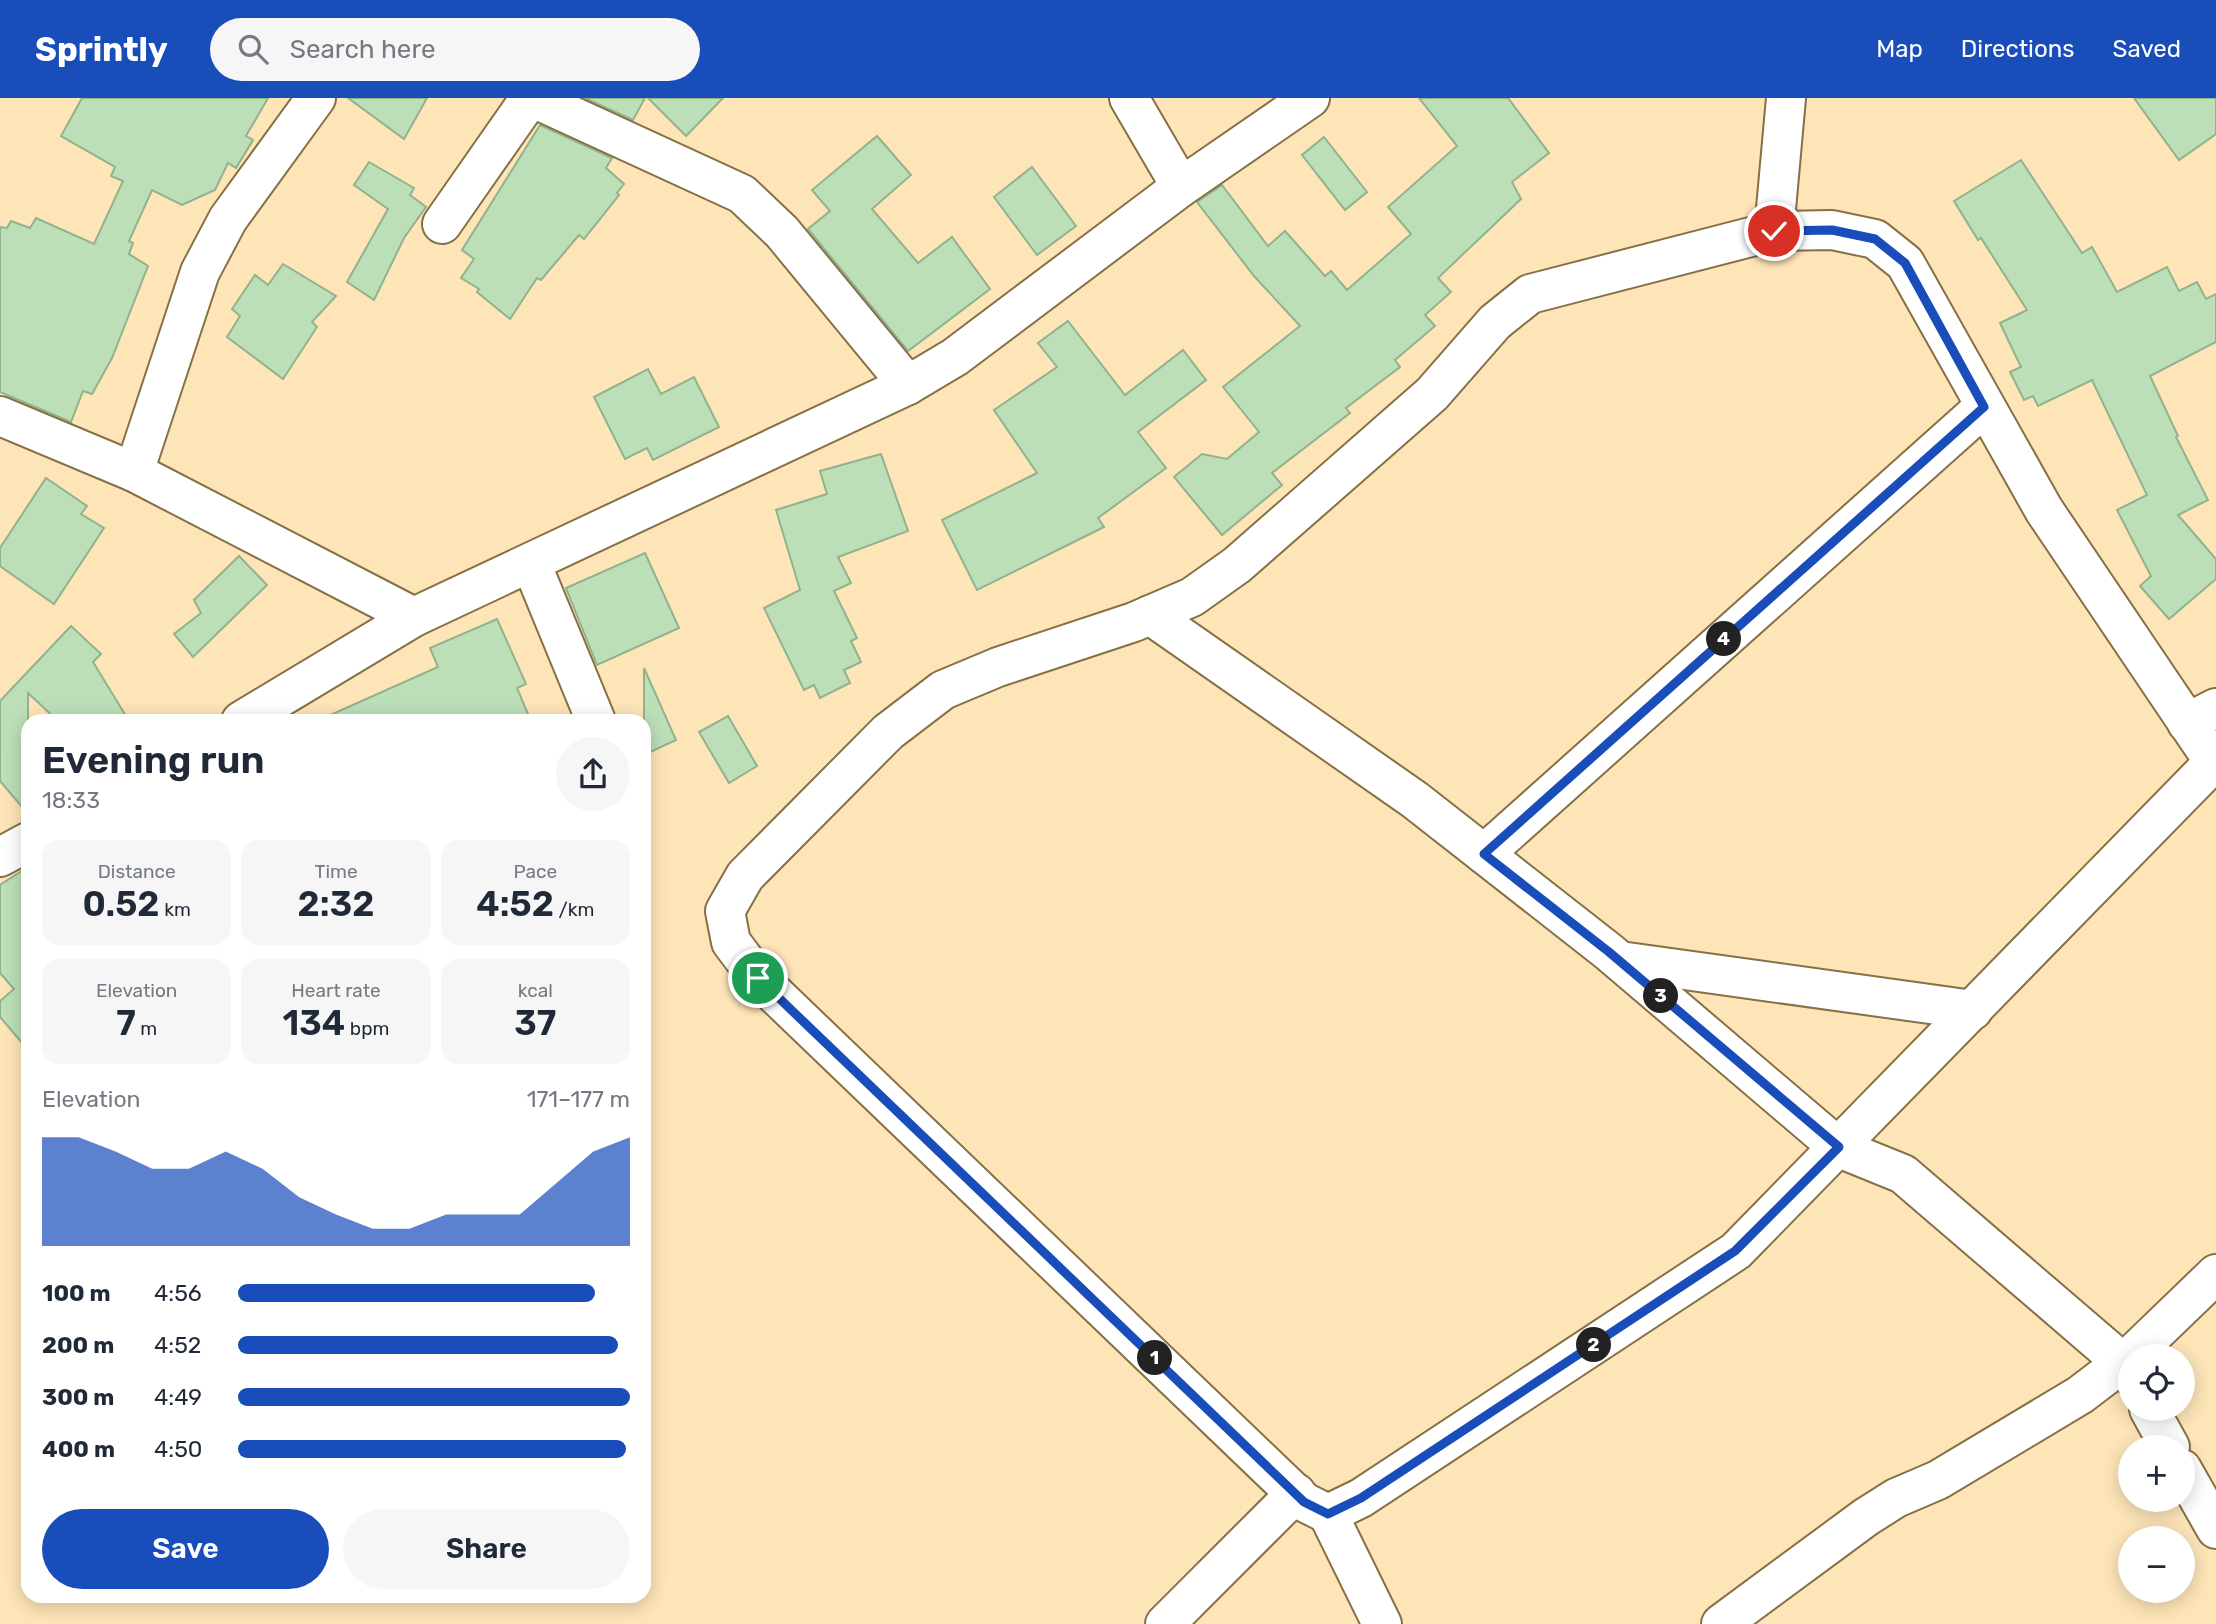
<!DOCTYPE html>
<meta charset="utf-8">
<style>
body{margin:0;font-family:Rubik,sans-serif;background:#f6f6f7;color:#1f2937;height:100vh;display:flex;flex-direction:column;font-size:26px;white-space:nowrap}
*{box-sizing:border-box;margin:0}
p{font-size:23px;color:#747a83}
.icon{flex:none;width:38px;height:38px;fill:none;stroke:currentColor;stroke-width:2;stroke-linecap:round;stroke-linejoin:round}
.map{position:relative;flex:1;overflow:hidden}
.drawer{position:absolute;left:21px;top:616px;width:630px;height:889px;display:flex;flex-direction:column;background:#fff;border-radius:21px;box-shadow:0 4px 18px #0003}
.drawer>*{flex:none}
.controls{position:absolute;left:2118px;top:1246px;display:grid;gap:14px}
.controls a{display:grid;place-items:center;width:77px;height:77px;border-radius:50%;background:#fff;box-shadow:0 4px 18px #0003;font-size:35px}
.pin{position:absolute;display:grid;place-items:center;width:60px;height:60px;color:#fff;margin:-30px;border:4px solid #fff;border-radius:50%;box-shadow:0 2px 7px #0007}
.km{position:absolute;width:35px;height:35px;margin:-18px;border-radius:50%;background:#222;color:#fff;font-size:19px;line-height:35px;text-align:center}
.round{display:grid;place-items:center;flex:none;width:74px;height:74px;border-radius:37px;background:#f6f6f7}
.summary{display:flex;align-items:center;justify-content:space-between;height:119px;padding:0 21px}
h1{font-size:38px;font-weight:600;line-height:52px}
.metrics{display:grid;grid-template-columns:repeat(3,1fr);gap:10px;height:119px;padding:7px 21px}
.metrics div{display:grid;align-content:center;border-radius:18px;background:#f6f6f7;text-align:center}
.metrics b{font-size:35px;font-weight:600}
.metrics small{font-size:19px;font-weight:400}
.metrics p{font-size:19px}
.chart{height:196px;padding:14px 21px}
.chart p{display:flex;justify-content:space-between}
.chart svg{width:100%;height:126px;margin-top:7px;fill:#184dba;opacity:.7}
.primary-button{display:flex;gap:14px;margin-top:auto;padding:14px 21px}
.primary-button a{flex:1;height:80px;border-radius:42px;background:#184dba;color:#fff;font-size:28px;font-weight:600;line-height:80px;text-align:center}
.primary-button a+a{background:#f6f6f7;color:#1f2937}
ul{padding:0 21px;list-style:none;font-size:23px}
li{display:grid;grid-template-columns:112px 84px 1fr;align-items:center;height:52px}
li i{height:18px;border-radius:9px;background:#184dba}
header{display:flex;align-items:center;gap:42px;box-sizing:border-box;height:98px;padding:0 35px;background:#184dba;color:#fff}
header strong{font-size:33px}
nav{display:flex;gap:38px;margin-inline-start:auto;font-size:24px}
.search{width:490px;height:63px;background:#f6f6f7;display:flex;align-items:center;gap:18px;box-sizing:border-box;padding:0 24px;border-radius:38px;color:#747a83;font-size:26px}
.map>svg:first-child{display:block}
.building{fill:#bcdfb8;stroke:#91b28d;stroke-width:2}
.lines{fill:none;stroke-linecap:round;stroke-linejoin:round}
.minor-casing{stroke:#867046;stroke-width:42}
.minor{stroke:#fff;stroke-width:38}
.route-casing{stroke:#fff;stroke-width:14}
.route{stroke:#184dba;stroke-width:9}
</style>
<header>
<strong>Sprintly</strong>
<div class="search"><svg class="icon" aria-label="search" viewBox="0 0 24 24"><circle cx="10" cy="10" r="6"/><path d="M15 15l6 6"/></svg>Search here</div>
<nav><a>Map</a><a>Directions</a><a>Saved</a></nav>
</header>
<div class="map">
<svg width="2216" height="1526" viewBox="0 0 2216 1526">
<rect width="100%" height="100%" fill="#fee5b8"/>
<g class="building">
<path d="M82 0H268L246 38 253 42 236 70 228 65 215 92 182 107 152 92 129 143 133 145 129 156 148 168 112 260 92 296 83 293 71 324 0 294V129L7 130 11 123 30 130 36 120 94 146 123 83 111 78 115 69 61 38Z"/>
<path d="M348 0H427L404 41Z"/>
<path d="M585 0H645L633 22Z"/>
<path d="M648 0H723L686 38Z"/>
<path d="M1419 0H1508L1549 55 1512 84 1521 101 1438 180 1451 194 1425 217 1435 228 1395 262 1400 269 1346 310 1350 315 1272 375 1282 387 1222 437 1174 379 1202 356 1227 361 1259 334 1223 289 1300 228 1254 178 1197 104 1222 87 1268 148 1285 133 1325 178 1331 173 1347 192 1411 136 1388 109 1457 48Z"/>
<path d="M2134 0H2216V36L2179 62Z"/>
<path d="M540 27 612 60 606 70 624 86 617 95 619 97 584 141 579 137 541 182 537 180 510 221 477 194 479 191 461 180 474 161 462 152Z"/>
<path d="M877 38 911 77 872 111 918 165 952 139 990 191 908 253 808 131 830 113 812 92Z"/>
<path d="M1324 39 1367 94 1345 112 1302 57Z"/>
<path d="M2021 62 2082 155 2092 149 2117 194 2167 169 2179 193 2197 184 2206 201 2216 196V244L2150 278 2178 338 2176 339 2208 402 2178 417 2216 461V481L2169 521 2140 488 2151 478 2117 412 2147 397 2092 282 2038 308 2033 298 2024 302 2010 274 2021 269 2000 225 2027 212 1981 140 1978 142 1954 103Z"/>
<path d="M369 64 414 90 410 97 426 109 404 140 374 202 347 184 388 111 354 87Z"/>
<path d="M1032 69 1076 128 1037 157 994 99Z"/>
<path d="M283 166 336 198 312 224 317 229 283 281 227 239 240 218 232 211 255 177 268 187Z"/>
<path d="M1068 223 1125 297 1183 252 1206 282 1138 334 1166 370 1098 420 1104 429 977 492 942 422 1037 375 994 312 1057 269 1038 245Z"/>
<path d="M648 271 661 296 694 279 719 329 653 362 647 350 625 361 594 299Z"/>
<path d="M881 356 908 433 838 459 851 485 834 493 857 540 851 543 861 564 844 572 850 585 820 600 814 587 804 592 764 510 800 492 776 412 827 396 820 373Z"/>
<path d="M46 380 87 408 81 416 104 430 54 506 0 468V450Z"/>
<path d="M645 455 679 530 597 567 566 490Z"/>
<path d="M239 458 267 487 193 559 174 536 201 515 194 502Z"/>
<path d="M497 521 526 586 517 590 531 623H317L438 569 430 550Z"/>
<path d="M71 528 101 556 93 564 129 623H58L28 595V716L0 683V603Z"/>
<path d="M644 570 676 642 644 657Z"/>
<path d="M728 618 757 668 729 685 699 634Z"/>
<path d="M28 769V952L0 919V903L14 891 0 875V787Z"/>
</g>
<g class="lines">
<defs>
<g id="minor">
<path d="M533 0 742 96 782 134 908 287"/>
<path d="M1129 0 1181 89"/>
<path d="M442 126 530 0"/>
<path d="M1774 133 1786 0"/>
<path d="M0 318 134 374 414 519"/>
<path d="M134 374 200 174 228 121 316 0"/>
<path d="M531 465 596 623"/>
<path d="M1150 517 1415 702 1609 854 1839 1050 1903 1076 2123 1265 2130 1277"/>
<path d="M241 623 414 519 908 287 955 259 1181 89 1310 0"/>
<path d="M2187 625 2216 610"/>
<path d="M2214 664 1736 1153 1361 1400 1328 1416 1304 1404 758 880 731 844 725 813 745 778 888 634 943 592 998 569 1134 524 1192 499 1237 467 1432 296 1495 224 1530 196 1774 133 1832 132 1875 141 1905 165 2044 412 2214 664 2216 668"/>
<path d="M1484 756 1984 309"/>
<path d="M0 759 28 744"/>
<path d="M1620 863 1973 912"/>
<path d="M2131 1258 2216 1176"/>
<path d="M2149 1311 2170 1349"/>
<path d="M2182 1371 2216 1431"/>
<path d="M1328 1416 1382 1526"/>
<path d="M1165 1526 1296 1395"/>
<path d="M1721 1526 1866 1419 1896 1400 1938 1382 2080 1297 2130 1259"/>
</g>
</defs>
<use href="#minor" class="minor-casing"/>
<use href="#minor" class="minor"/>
</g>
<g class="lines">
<defs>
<path id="route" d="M758 880 1304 1404 1328 1416 1361 1400 1735 1153 1839 1049 1609 854 1484 756 1984 309 1905 165 1875 141 1832 132 1774 133"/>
</defs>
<use href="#route" class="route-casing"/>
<use href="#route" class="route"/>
</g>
</svg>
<div class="controls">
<a><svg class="icon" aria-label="locate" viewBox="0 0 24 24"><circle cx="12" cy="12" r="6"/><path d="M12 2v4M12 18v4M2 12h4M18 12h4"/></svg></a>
<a>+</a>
<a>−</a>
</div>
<div class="pin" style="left:758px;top:880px;background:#1e9e55"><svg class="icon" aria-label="arrive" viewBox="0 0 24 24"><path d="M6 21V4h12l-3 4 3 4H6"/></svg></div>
<div class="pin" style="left:1774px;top:133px;background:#d93025"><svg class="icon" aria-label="check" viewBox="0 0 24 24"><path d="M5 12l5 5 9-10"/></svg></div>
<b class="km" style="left:1155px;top:1260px">1</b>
<b class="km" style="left:1594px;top:1247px">2</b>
<b class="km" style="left:1661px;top:898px">3</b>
<b class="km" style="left:1724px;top:541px">4</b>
<section class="drawer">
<div class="summary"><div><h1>Evening run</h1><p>18:33</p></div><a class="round"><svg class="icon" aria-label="share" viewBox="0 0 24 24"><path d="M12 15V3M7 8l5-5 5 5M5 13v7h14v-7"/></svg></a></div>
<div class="metrics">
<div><p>Distance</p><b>0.52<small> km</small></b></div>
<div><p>Time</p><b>2:32</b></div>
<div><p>Pace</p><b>4:52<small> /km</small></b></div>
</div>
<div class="metrics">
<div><p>Elevation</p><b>7<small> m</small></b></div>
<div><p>Heart rate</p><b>134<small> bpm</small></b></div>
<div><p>kcal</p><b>37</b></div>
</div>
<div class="chart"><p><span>Elevation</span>171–177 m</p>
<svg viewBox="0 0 160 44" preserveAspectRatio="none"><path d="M0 44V6L10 6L20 11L30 17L40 17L50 11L60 17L70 27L80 33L90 38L100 38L110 33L120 33L130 33L140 22L150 11L160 6V44z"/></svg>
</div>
<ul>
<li><b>100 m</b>4:56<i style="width:91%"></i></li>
<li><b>200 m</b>4:52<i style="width:97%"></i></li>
<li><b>300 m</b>4:49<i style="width:100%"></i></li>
<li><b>400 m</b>4:50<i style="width:99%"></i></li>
</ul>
<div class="primary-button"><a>Save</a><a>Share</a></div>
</section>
</div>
